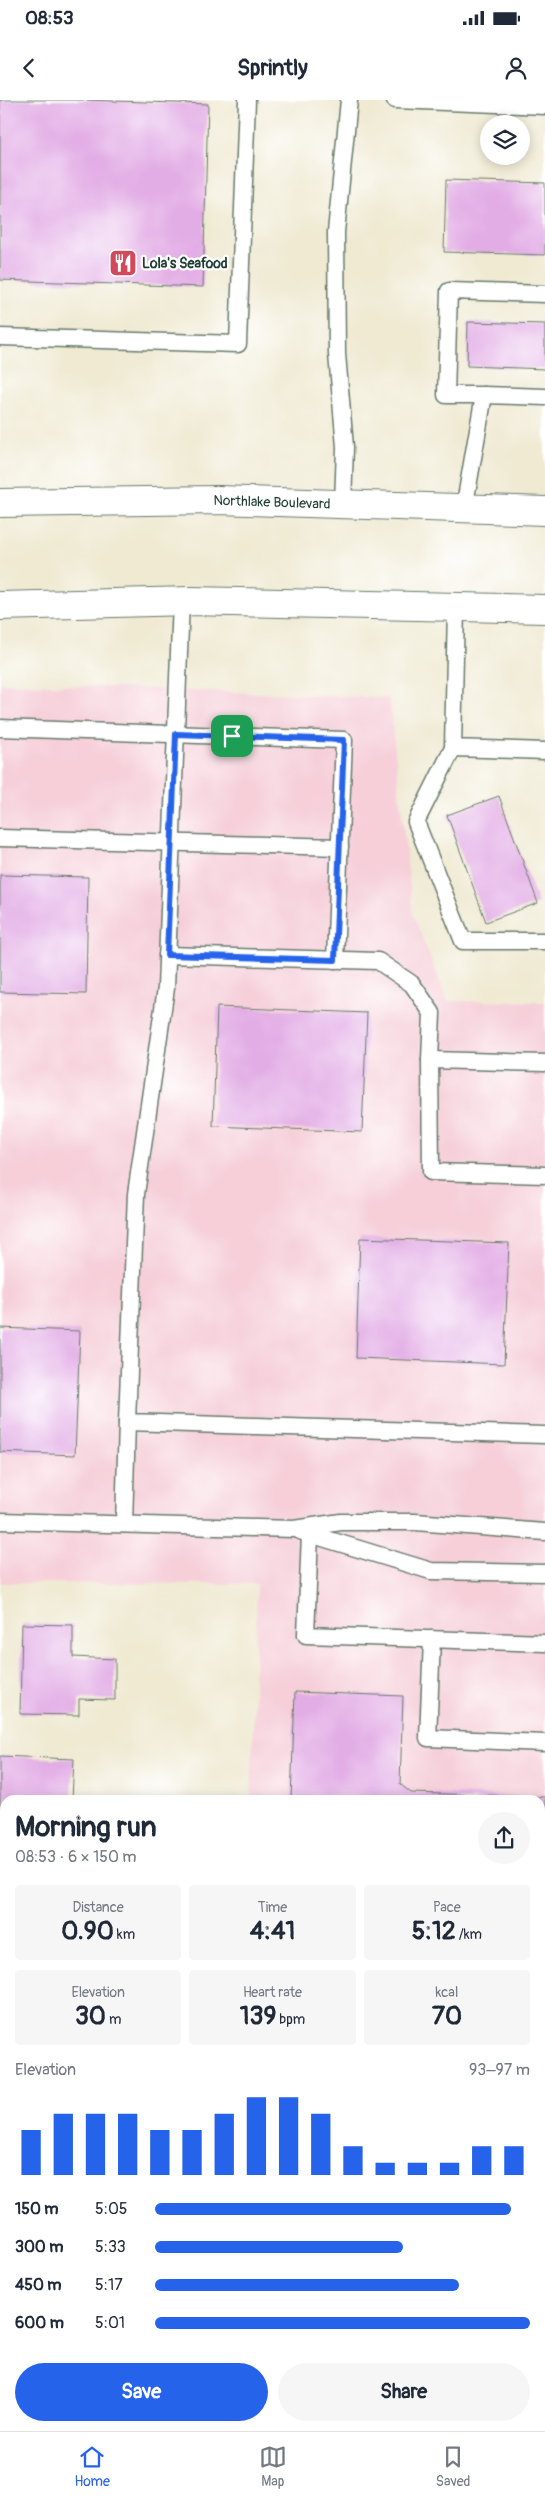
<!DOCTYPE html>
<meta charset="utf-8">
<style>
body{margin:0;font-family:Pangolin,sans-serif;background:#f6f6f7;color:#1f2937;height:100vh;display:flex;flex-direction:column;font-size:19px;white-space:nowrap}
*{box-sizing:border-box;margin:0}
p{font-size:16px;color:#747a83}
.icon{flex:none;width:28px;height:28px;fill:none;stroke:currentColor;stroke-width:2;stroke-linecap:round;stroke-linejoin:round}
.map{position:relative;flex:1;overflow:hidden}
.panel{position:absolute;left:0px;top:1695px;width:545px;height:636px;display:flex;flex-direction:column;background:#fff;border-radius:15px 15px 0 0;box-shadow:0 2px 12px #0003}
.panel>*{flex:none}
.controls{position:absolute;left:480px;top:15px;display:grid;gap:10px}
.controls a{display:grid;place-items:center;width:50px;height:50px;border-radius:50%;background:#fff;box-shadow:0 2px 12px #0003;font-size:25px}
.pin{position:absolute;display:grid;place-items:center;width:42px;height:42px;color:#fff;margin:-21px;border-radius:10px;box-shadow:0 2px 8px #0006}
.round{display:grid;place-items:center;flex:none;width:52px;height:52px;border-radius:26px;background:#f6f6f7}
.headline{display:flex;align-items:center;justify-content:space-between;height:85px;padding:0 15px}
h1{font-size:28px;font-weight:700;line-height:38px}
.stats{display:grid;grid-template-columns:repeat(3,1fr);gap:8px;height:85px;padding:5px 15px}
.stats div{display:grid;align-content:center;border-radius:5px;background:#f6f6f7;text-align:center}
.stats b{font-size:25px;font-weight:700}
.stats small{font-size:14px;font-weight:400}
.stats p{font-size:14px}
.chart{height:140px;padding:10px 15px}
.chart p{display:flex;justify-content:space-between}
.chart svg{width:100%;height:90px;margin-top:5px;stroke:#2563eb;stroke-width:6}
.button{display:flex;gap:10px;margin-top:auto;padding:10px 15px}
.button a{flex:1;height:58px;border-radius:30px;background:#2563eb;color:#fff;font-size:20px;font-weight:700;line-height:58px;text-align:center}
.button a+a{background:#f6f6f7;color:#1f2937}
ul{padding:0 15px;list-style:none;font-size:16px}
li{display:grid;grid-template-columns:80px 60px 1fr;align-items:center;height:38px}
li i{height:12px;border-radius:6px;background:#2563eb}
.status{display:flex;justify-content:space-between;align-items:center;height:35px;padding:0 25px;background:#fff;direction:ltr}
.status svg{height:14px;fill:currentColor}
header{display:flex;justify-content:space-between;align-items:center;height:65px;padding:0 15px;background:#fff;font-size:22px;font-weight:700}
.menu{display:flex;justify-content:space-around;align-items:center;height:70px;border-top:1px solid #e0e1e3;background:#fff;font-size:14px;color:#747a83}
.menu a{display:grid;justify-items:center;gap:2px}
.menu .selected{color:#2563eb}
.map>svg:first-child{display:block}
.built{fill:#f6cfd9}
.building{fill:#e2ace5}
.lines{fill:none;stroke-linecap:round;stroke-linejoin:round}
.lane-casing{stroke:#687a6c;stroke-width:19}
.secondary-casing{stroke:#687a6c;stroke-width:30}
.lane{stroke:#fff;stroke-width:16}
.secondary{stroke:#fff;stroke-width:28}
.route-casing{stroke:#fff;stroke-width:10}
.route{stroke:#2563eb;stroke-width:6}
.labels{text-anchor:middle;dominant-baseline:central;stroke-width:4.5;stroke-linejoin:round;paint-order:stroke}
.poi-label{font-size:14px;font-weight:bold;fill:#1f3d34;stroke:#fff;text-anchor:start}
.street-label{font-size:14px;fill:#1f3d34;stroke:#fff}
</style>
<div class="status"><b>08:53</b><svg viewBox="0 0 49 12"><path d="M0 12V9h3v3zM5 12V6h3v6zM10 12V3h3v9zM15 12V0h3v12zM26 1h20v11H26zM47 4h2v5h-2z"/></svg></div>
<header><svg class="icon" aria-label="back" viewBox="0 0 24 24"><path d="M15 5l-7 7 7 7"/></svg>Sprintly<svg class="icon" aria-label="person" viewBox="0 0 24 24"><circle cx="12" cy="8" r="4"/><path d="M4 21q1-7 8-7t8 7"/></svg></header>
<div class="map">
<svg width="545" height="2331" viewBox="0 0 545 2331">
<rect width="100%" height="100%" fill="#fff"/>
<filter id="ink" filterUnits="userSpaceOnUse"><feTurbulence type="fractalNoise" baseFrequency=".02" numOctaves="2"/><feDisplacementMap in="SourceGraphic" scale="10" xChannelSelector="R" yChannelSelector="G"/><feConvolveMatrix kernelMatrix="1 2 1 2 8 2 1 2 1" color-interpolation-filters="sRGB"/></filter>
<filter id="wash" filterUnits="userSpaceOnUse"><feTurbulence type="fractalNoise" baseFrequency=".0096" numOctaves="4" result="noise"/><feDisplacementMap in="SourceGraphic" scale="20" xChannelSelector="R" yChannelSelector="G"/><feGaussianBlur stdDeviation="1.12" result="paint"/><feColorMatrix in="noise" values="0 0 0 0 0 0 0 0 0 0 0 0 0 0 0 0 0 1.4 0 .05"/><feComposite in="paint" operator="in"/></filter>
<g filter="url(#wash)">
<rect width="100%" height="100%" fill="#f0ead3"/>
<path class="built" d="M0 583 389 598 413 815 448 901 545 902V1811H540V1700H251L257 1484 0 1483Z"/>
<g id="blocks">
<g class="building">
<path d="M0 0H83L208 4 203 187 0 180Z"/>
<path d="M446 80 545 83V155L444 152Z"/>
<path d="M468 222 545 224V269L467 266Z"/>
<path d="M499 696 538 803 486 822 447 715Z"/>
<path d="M0 775 88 777 86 894 0 892Z"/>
<path d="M217 907 367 913 362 1032 213 1026Z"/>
<path d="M360 1138 509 1143 504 1264 356 1258Z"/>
<path d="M0 1228 80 1231 75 1355 0 1352Z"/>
<path d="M22 1524 73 1525V1557L115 1559V1600L79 1599V1615L20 1614Z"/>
<path d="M295 1592 403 1596 400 1684 411 1693 545 1697V1801H540V1700H291Z"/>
<path d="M0 1656 74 1659 72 1700H5V1751H0Z"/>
<rect x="0" y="1812" width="5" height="136"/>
<rect x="540" y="1893" width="5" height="369"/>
<path d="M0 1987 5 1988V2090H0Z"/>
<path d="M0 2255H5V2326H24L23 2331H0Z"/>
<path d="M540 2310H545V2331H510V2326H540Z"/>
</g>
</g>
</g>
<g filter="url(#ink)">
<use href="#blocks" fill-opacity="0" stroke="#687a6c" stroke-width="1"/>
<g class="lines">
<defs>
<g id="lane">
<path d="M395 0 545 6"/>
<path d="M0 237 238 244 247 0"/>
<path d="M484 295 545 297"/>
<path d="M343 404 345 347 337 254 336 132 349 0"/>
<path d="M464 409 484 295H446L449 191 545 194"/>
<path d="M181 501 166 888 136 1094 127 1322 545 1335"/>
<path d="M456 507 453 648 545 651"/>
<path d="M0 628 344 640 335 860"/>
<path d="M453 648 416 722 463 841H545"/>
<path d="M0 738 340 747"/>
<path d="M167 855 378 861 412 884 432 913 430 960 431 1072 545 1075"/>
<path d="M430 960 545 963"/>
<path d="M0 1421 294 1429 341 1422H415L545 1432"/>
<path d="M124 1424 127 1322"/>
<path d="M300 1431 431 1471 545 1473"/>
<path d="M310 1434 306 1535 545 1543"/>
<path d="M432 1539 428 1638 545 1643"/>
<path d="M540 1882H545"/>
<path d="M540 2282H545"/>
<path d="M250 2331V2326"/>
<path d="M483 2331 484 2326"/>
</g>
<g id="secondary">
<path id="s1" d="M0 403 219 400 545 411"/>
<path d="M0 506 190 501 545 509"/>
</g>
</defs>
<use href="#lane" class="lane-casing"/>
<use href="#secondary" class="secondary-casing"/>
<use href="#lane" class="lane"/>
<use href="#secondary" class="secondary"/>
</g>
</g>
<g class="lines" filter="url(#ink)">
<defs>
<path id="route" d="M176 634 344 640 335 860 167 855Z"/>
</defs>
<use href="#route" class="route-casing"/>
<use href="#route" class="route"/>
</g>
<defs>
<symbol id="restaurant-square" viewBox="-11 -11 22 22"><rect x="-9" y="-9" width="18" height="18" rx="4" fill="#d1495b" stroke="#fff"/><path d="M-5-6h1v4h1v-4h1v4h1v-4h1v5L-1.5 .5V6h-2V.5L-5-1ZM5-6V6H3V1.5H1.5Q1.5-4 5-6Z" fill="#fff"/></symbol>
</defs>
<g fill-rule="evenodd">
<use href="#restaurant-square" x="107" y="147" width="32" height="32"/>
</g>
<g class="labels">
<g class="poi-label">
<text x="142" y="163">Lola's Seafood</text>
</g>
<g class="street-label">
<text stroke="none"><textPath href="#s1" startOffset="272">Northlake Boulevard</textPath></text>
</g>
</g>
</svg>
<div class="controls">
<a><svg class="icon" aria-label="layers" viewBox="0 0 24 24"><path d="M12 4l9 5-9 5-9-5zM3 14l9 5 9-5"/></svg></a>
</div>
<div class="pin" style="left:232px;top:636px;background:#1e9e55"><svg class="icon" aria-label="arrive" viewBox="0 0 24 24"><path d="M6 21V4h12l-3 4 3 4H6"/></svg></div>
<section class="panel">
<div class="headline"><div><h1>Morning run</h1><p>08:53 · 6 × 150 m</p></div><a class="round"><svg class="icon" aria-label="share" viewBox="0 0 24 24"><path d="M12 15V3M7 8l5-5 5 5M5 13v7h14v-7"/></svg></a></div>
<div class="stats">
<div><p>Distance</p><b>0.90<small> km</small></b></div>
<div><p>Time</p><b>4:41</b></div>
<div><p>Pace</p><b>5:12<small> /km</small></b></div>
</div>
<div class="stats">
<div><p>Elevation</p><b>30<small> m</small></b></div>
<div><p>Heart rate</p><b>139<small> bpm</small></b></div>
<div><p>kcal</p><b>70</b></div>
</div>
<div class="chart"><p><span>Elevation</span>93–97 m</p>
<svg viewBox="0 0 160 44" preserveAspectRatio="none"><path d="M5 44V22M15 44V14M25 44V14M35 44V14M45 44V22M55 44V22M65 44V14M75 44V6M85 44V6M95 44V14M105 44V30M115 44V38M125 44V38M135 44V38M145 44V30M155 44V30"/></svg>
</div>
<ul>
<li><b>150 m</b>5:05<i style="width:95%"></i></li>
<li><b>300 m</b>5:33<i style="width:66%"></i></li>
<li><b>450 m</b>5:17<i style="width:81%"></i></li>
<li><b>600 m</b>5:01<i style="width:100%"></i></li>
</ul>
<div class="button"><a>Save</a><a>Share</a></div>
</section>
</div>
<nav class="menu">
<a class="selected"><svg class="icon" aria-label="home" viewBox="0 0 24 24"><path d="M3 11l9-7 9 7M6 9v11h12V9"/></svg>Home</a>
<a><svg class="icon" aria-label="map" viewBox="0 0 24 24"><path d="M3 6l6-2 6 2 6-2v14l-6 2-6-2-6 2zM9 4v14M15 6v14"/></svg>Map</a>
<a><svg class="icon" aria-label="saved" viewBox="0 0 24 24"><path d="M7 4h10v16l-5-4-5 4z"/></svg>Saved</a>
</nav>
